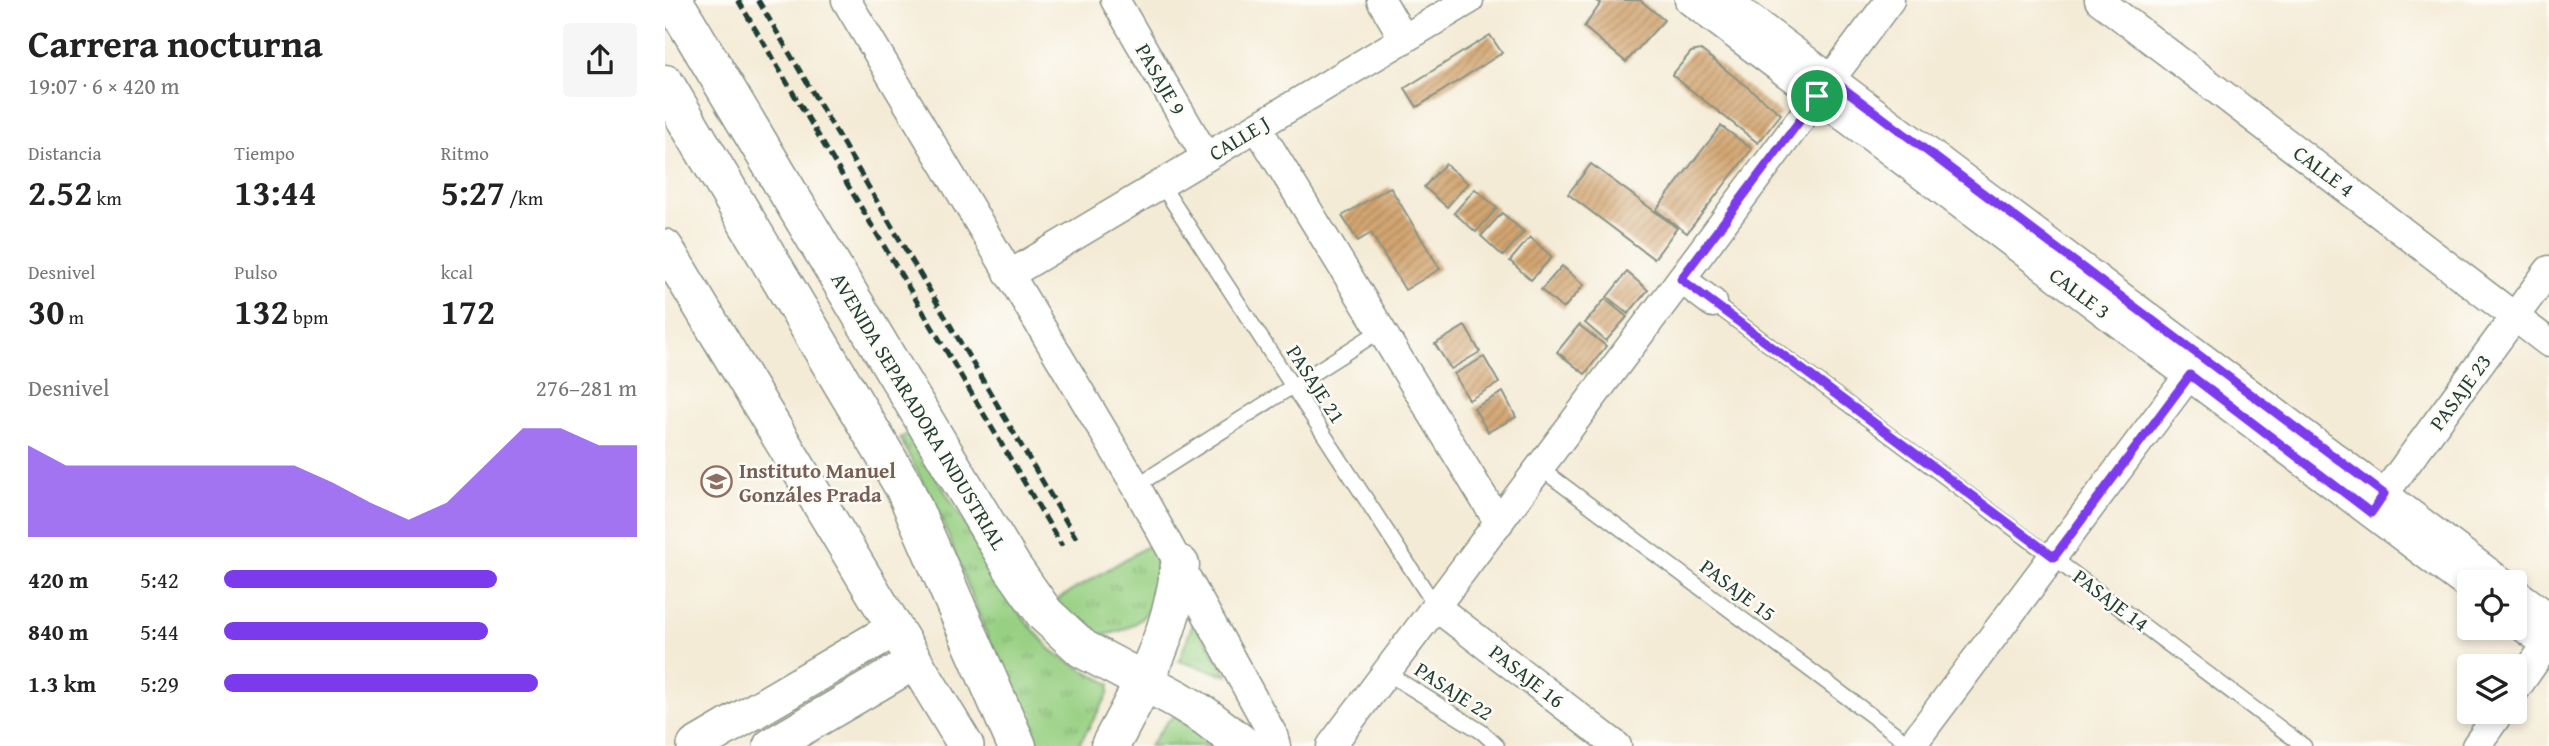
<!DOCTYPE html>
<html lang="es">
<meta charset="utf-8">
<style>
body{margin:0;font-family:"Gentium Book Plus",serif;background:#f6f6f6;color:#222;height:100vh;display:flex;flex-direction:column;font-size:26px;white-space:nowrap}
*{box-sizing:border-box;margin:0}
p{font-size:23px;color:#767676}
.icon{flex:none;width:38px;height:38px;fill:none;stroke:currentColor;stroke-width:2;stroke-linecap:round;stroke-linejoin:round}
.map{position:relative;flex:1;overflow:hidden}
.panel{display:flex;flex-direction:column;background:#fff;width:665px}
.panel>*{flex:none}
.controls{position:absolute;left:1792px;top:570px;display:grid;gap:14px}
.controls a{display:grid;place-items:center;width:70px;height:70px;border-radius:7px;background:#fff;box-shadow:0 4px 10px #0003;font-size:35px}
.pin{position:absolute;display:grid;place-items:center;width:60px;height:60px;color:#fff;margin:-30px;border:4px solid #fff;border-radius:50%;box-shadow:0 2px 7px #0007}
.round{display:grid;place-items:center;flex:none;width:74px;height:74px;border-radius:7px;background:#f6f6f6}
.headline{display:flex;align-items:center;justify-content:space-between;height:119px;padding:0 28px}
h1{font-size:38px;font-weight:700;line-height:52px}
.stats{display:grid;grid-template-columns:repeat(3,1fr);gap:10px;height:119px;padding:7px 28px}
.stats div{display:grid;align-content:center}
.stats b{font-size:35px;font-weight:700}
.stats small{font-size:19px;font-weight:400}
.stats p{font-size:19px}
.chart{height:196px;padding:14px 28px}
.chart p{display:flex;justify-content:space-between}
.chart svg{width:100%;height:126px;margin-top:7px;fill:#7c3aed;opacity:.7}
ul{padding:0 28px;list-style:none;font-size:23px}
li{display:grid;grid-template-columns:112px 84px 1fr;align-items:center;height:52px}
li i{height:18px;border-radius:9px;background:#7c3aed}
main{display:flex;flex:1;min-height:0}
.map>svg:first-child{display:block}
.grass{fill:url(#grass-tufts);stroke:#5c865c;stroke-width:2}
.building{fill:url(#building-hatch)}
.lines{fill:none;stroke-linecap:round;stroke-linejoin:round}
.service-casing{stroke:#8a9485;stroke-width:17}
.minor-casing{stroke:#8a9485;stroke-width:31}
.tertiary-casing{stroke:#8a9485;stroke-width:38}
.secondary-casing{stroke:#8a9485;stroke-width:41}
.service{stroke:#fff;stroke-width:14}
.minor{stroke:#fff;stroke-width:28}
.tertiary{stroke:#fff;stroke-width:35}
.secondary{stroke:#fff;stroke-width:38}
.rail{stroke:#1f3d34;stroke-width:5;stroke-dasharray:10 5;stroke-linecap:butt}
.route-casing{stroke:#fff;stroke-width:14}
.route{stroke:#7c3aed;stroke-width:9}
.labels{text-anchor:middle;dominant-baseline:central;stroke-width:5;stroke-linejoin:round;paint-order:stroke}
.street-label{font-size:21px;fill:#1f3d34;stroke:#fdfcf7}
.education-label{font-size:21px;font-weight:bold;fill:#785e54;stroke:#fdfcf7;text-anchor:start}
</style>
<main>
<section class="panel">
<div class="headline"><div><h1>Carrera nocturna</h1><p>19:07 · 6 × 420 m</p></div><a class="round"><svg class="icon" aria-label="share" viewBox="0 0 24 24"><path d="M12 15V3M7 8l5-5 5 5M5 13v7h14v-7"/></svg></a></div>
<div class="stats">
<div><p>Distancia</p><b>2.52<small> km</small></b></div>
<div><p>Tiempo</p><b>13:44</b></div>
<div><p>Ritmo</p><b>5:27<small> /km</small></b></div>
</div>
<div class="stats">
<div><p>Desnivel</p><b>30<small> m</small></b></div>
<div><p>Pulso</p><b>132<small> bpm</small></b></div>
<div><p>kcal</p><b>172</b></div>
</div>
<div class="chart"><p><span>Desnivel</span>276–281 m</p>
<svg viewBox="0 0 160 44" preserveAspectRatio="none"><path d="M0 44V12L10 19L20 19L30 19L40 19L50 19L60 19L70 19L80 25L90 32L100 38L110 32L120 19L130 6L140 6L150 12L160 12V44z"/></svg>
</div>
<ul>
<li><b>420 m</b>5:42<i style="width:66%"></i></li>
<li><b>840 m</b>5:44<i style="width:64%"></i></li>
<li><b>1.3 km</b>5:29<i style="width:76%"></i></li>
</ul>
</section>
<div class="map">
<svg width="1884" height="746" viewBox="0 0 1884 746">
<defs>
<pattern id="grass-tufts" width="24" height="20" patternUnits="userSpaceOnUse" patternTransform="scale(1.75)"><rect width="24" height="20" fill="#98d083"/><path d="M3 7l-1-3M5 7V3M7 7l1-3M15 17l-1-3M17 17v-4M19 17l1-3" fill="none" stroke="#7baa6c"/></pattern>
<pattern id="building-hatch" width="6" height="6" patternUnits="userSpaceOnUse" patternTransform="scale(1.75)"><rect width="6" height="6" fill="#d3a571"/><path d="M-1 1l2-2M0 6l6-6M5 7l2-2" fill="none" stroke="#ab885e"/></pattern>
</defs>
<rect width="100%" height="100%" fill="#fdfcf7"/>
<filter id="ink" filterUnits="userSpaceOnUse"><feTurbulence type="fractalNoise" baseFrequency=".0143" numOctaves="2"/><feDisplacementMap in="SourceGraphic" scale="14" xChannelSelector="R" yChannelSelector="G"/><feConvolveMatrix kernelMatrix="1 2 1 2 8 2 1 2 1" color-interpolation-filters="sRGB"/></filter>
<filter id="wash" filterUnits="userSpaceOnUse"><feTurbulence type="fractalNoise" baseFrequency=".00686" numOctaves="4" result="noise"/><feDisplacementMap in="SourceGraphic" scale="28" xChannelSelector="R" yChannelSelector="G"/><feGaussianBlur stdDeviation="1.57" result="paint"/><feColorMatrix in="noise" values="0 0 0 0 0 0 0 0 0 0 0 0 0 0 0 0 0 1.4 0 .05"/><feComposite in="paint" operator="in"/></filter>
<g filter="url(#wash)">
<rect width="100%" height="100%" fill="#f4ebd6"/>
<g class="grass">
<path d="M245 433 352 611 385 649 400 660 445 684 443 695 413 746H365L277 520 235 438Z"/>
<path d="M486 544C499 575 494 614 460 629 450 633 438 637 428 633 417 629 399 609 390 601Z"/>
<path d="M529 620 563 676 514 661Z"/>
<path d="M510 716 550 746H484L503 721Z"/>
</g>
<g id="blocks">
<g class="building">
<path d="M930 0H975L999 20 961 62 919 27 936 3Z"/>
<path d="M825 35 837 53 752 107 740 88Z"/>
<path d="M1036 50 1116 114 1093 143 1007 75 1026 52Z"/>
<path d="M1056 126 1087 149 1022 233 991 210Z"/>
<path d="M780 164 803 183 782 207 759 187Z"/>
<path d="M926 164 1012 228 989 259 903 194Z"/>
<path d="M725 187 775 269 740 290 706 233 693 241 677 216Z"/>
<path d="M810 189 832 208 811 232 789 213Z"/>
<path d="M837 213 859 232 838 256 816 236Z"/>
<path d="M865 237 887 257 866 280 845 261Z"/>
<path d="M897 266 919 285 898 309 876 290Z"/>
<path d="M962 272 983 290 963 314 942 297Z"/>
<path d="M940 299 962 317 941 341 920 323Z"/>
<path d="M914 325 941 346 920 374 892 352Z"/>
<path d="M800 326 815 352 786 369 770 344Z"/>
<path d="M819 357 834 383 804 400 789 374Z"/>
<path d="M838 392 851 417 823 432 809 408Z"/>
</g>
</g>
</g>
<g filter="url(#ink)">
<use href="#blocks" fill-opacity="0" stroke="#8a9485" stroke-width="2"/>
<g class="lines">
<defs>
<g id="service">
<path d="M496 184 771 607"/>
<path d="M1048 303 1639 746"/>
<path d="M875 468 1247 746"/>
<path d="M471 486 716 330"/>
<path d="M722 673 817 732 832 746"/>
</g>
<g id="minor">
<path d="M181 0 471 486 608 735 611 746"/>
<path d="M450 0 541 157"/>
<path d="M716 0 739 39"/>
<path d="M1024 0 1804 587"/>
<path d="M1061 0 1838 583"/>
<path d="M1434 0 1884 343"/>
<path d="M592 127 834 523"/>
<path d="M344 275 804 0"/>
<path d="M1016 279 1048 303"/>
<path d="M1709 508 1884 270"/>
<path d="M1850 592 1884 617"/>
<path d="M771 607 952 746"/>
<path d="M1850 621 1884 647"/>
<path d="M1850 690 1884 641"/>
<path d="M666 746 1225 0"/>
<path d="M1246 746 1536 359"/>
<path d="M1811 746 1835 712"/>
</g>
<g id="tertiary">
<path d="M0 247 301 746"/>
<path d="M30 746 229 629"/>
<path d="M106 746 249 662"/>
</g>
<g id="secondary">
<path d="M8 0 347 567 380 614 418 649 512 699 540 716 579 746"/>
<path d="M0 84 239 487 352 746"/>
<path d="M445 746C478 684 507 636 515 565"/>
</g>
</defs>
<use href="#service" class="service-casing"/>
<use href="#minor" class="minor-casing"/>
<use href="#tertiary" class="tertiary-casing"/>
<use href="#secondary" class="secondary-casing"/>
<use href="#service" class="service"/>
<use href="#minor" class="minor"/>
<use href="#tertiary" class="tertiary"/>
<use href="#secondary" class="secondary"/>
<g class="rail">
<path d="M73 0 397 546"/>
<path d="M93 0 411 538"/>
</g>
</g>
</g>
<g class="lines" filter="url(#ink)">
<defs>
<path id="route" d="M1166 79 1719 494 1706 513 1525 375 1389 557 1016 279Z"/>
</defs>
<use href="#route" class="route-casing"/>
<use href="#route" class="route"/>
</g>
<defs>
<symbol id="university-ring" viewBox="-11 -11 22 22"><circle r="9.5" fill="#fdfcf7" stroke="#8d6e63" stroke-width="1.5"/><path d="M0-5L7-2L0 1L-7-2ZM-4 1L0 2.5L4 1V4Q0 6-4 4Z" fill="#8d6e63"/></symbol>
</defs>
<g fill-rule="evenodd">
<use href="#university-ring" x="34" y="464" width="35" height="35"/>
</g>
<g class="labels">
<g class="street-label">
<text transform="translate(496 79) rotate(60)">PASAJE 9</text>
<text transform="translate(574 138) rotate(-31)">CALLE J</text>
<text transform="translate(1659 171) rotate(37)">CALLE 4</text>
<text transform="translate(1415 293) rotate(37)">CALLE 3</text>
<text transform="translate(651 384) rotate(57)">PASAJE 21</text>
<text transform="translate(1795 392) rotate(-54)">PASAJE 23</text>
<text transform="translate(254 411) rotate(59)">AVENIDA SEPARADORA INDUSTRIAL</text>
<text transform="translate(1073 590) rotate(37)">PASAJE 15</text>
<text transform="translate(1446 600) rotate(37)">PASAJE 14</text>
<text transform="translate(862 676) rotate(38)">PASAJE 16</text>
<text transform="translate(789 691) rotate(33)">PASAJE 22</text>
</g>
<g class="education-label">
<text x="74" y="470">Instituto Manuel<tspan x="74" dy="24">Gonzáles Prada</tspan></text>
</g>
</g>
</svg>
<div class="controls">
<a><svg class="icon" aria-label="locate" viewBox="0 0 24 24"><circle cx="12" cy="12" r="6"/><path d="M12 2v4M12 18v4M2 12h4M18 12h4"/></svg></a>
<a><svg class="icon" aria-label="layers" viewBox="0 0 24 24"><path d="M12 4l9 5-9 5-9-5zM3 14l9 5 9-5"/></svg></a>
</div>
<div class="pin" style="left:1152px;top:96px;background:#1e9e55"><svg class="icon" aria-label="arrive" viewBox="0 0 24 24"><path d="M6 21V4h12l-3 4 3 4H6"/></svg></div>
</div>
</main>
